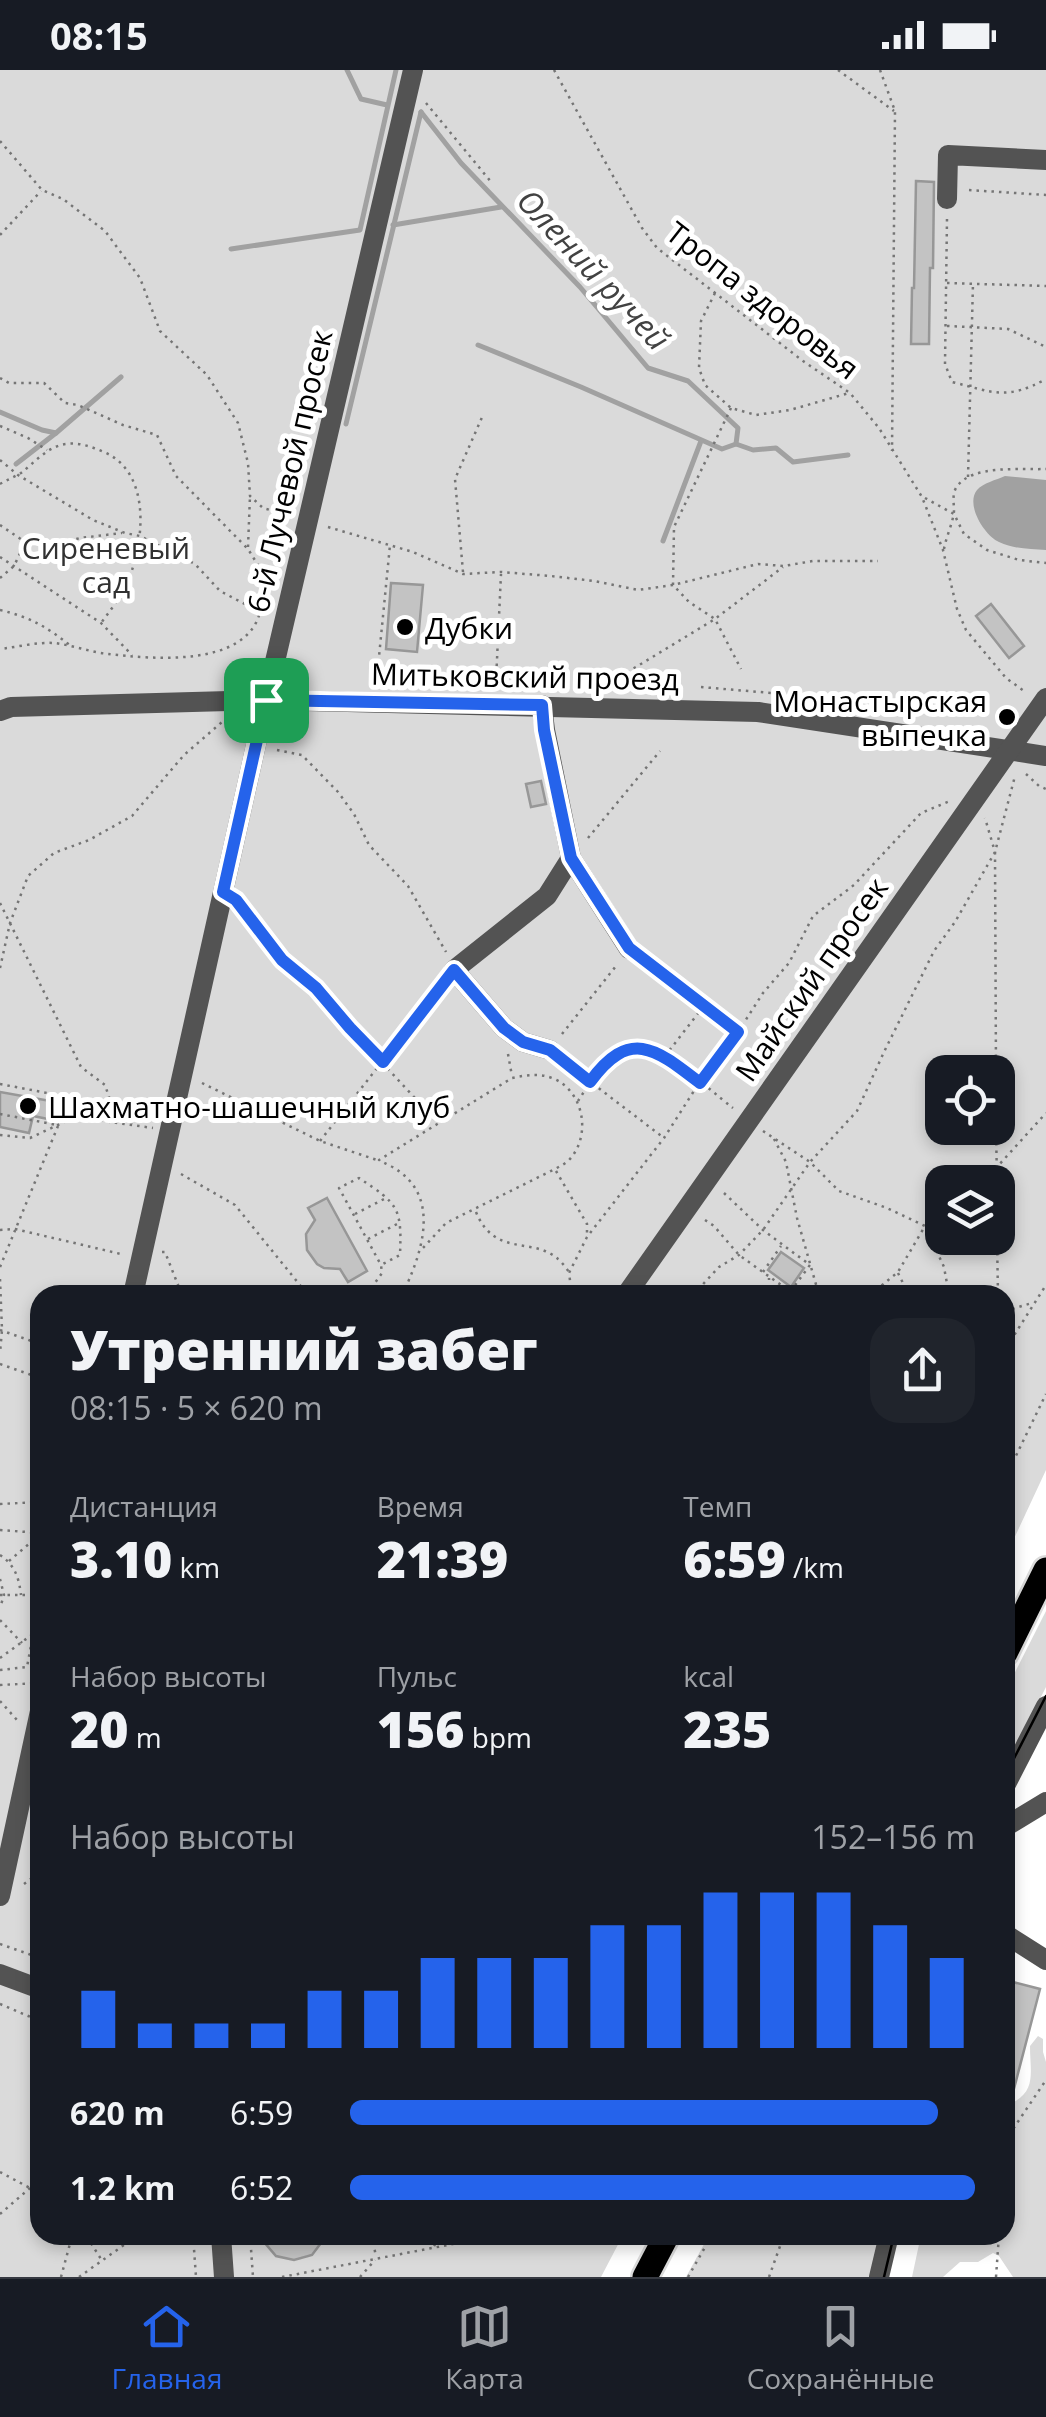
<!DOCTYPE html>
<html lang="ru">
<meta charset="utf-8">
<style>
body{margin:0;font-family:"Open Sans",sans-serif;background:#20242c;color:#f1f3f6;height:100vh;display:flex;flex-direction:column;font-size:38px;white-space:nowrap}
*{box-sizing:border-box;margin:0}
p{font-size:32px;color:#9ea1a6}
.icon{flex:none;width:55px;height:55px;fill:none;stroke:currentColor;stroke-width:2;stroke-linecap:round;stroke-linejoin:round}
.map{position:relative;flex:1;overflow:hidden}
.side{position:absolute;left:30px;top:1215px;width:985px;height:960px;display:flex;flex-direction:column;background:#171b24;border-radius:30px;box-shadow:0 5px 15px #0003}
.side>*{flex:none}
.fabs{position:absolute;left:925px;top:985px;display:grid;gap:20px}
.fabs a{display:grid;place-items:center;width:90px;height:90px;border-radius:20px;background:#171b24;box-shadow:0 5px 15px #0003;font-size:50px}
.pin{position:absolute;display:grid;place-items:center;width:85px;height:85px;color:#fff;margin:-42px;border-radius:20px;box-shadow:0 5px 15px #0006}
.round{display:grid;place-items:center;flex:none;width:105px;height:105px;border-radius:30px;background:#20242c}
.head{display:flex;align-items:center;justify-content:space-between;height:170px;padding:0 40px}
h1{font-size:55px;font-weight:800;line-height:75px}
.figures{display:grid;grid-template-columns:repeat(3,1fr);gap:15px;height:170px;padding:10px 40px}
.figures div{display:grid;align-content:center}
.figures b{font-size:50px;font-weight:800}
.figures small{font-size:28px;font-weight:400}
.figures p{font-size:28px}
.chart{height:280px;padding:20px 40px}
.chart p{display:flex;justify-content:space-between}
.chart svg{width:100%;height:180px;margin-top:10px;stroke:#2563eb;stroke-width:6}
ul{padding:0 40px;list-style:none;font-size:32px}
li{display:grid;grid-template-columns:160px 120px 1fr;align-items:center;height:75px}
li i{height:25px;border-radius:12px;background:#2563eb}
.status{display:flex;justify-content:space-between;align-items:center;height:70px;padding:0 50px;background:#171b24;direction:ltr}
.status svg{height:28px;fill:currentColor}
.tab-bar{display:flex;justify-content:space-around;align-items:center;height:140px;border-top:2px solid #363941;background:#171b24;font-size:28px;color:#9ea1a6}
.tab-bar a{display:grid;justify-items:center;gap:5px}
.tab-bar .on{color:#2563eb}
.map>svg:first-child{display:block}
.green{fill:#dadada;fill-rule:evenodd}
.water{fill:#a1a1a1}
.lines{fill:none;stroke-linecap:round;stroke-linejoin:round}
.stream{stroke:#a1a1a1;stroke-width:5}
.building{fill:#c3c3c3;stroke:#979797;stroke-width:2.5}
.major-casing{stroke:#dbdbdb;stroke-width:30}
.path{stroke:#757575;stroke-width:2.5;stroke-dasharray:2.5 5;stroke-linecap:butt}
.minor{stroke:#535353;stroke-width:20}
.major{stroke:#000;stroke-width:25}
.tram{stroke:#000;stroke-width:2.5}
.route-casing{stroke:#fff;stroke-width:20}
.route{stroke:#2563eb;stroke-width:12}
.poi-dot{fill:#000;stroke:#fff;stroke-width:4}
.labels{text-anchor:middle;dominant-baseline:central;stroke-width:10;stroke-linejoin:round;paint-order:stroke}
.street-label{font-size:30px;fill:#000;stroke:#fff}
.park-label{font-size:30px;fill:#313131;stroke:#fff}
.poi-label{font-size:30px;fill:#000;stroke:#fff;text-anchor:start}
.water-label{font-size:32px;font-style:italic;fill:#424242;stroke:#fff}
</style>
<div class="status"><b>08:15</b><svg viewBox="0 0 49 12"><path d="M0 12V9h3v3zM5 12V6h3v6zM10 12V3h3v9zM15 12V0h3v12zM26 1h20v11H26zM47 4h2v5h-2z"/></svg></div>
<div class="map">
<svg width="1046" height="2207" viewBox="0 0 1046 2207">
<rect width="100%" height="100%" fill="#fff"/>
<g class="green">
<path d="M0 0H1046V1400L1005 1488V1225H40V2165H623L601 2207H0ZM942 1002H998V1058H942ZM942 1112H998V1168H942Z"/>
<path d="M1046 1541V1617L1005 1698V1622Z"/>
<path d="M1038 1966 1043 1969V1982L1046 1992V2207H1013L999 2186 993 2183 978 2192H960L943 2207H912L921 2165H1005V2036C1038 2024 1030 2004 1030 1976Z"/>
<path d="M709 2165H880L871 2207H686Z"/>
</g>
<path class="water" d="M1005 406 1046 410V480C1030 479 1014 479 999 472 985 466 965 435 977 420 983 413 996 410 1005 406Z"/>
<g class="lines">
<g class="stream">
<path d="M347 0 361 29 387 35"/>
<path d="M421 42 461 93 580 217 648 298 688 311 738 358 736 374 753 380 776 378 793 392 848 385"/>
<path d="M393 155 501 137"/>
<path d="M231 179 360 160 396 0"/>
<path d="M478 275 581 317 722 379 736 374"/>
<path d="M0 342 42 360 56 363 121 307"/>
<path d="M346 354 421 42"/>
<path d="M16 394 56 363"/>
<path d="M663 471 701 371"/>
</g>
</g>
<g class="building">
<path d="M916 111 934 112 933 198H930L929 274H911L912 218H914Z"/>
<path d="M391 513 423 515 417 582 386 579Z"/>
<path d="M991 534 1024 576 1009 588 976 546Z"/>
<path d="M541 711 546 734 531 737 526 714Z"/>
<path d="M0 1022 56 1032 53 1050 33 1046 29 1063 0 1057Z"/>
<path d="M327 1128 367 1201 348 1212 340 1199 324 1198 317 1194 307 1180 306 1164 315 1150 308 1138Z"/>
<path d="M781 1182 804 1198 791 1217 768 1200Z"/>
<path d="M1005 1910 1040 1919 1010 2034 1005 2033Z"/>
<path d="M258 2165H327L312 2185 294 2190 276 2186Z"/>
</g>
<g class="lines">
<defs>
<g id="major">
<path d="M1005 1583 1046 1500"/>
<path d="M645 2207 667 2165"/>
</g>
</defs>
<use href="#major" class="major-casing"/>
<g class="path">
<path d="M554 0 642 158 657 178 803 291 850 323 879 358 922 427 943 480 957 539 966 560 1006 608 1024 621"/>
<path d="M838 0 894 41"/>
<path d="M880 0 895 41 892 381"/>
<path d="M426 33 492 113"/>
<path d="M0 71 42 120 63 129 105 161 140 208 160 261 207 305 238 353 248 393 250 426 263 438 291 446"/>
<path d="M969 120 1046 125"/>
<path d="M947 149 945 294 952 312C993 322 1006 331 1046 309"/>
<path d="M0 165 41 121"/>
<path d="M947 213 1046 216"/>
<path d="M715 223 701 251 699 298 705 315 731 338 756 345 790 340 849 323"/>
<path d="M947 256 1008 259 1046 277"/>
<path d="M0 308 9 313H44L65 333 78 335 123 355 157 365 176 406 248 479 261 500 274 509"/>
<path d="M731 338 674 457 673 515 689 532 715 549 741 599"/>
<path d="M0 356 28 368 47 380"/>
<path d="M0 390 18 405 93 450 125 463 140 466 195 494 220 521 260 542C246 598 152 589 108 584 90 582 72 575 54 573 37 572 17 577 0 579"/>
<path d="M968 407 973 213"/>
<path d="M0 414C7 410 14 407 21 403 34 393 48 376 66 374 79 372 92 377 104 382 148 401 145 461 132 500 126 520 113 537 101 553"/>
<path d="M925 428 954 444 964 464 987 480 1019 490 1046 493"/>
<path d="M0 455 25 472 54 475 80 468 122 463"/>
<path d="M328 457 413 482 463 504 501 502 551 506 594 511 638 520 673 515 758 494 784 496 813 491H878"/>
<path d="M248 477 250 426"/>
<path d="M944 479C946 467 953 453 954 441 954 433 952 425 956 418 970 394 1022 400 1046 399"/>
<path d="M0 487 101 553 132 585"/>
<path d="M463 502 455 409 483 345"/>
<path d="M0 508 14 496 25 473"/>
<path d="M0 540C30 547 47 557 71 576"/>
<path d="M377 607 390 475"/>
<path d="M496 611 501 504"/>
<path d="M608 614 715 549 783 497"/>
<path d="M701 617 783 624"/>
<path d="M277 680 302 685 338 722 354 744 369 775 408 816 446 882"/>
<path d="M1026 704 1039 716 1046 719"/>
<path d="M588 768 660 681"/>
<path d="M0 833 81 997 105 1015 114 1042 132 1054"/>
<path d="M242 838 283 890 317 918 350 958 438 1053"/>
<path d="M0 898 10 853 28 806 54 783 89 770 132 746 184 685 222 652"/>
<path d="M738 962 763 923 789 893 813 846 854 815 921 743 950 731"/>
<path d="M562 964 616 896"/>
<path d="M508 984 512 1006"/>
<path d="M665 986 703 937"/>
<path d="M563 991 664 1068"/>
<path d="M996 1002 995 782 1015 706"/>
<path d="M202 1013 320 1071 377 1090"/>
<path d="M0 1014 63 1026 75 1046"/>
<path d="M578 1031C588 1016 597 998 612 987 648 959 704 1016 733 1038"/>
<path d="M0 1044 57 1055"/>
<path d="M996 1058 997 1112"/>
<path d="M763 1061 810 1092 839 1121 887 1138 925 1156 944 1197 949 1225"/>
<path d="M0 1065 30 1068 75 1047 153 1058"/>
<path d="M774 1069 786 1092 797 1148 819 1225"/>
<path d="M320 1071 442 915"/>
<path d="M556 1101 587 1154V1164"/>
<path d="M181 1104 235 1135 308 1225"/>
<path d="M977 1112 997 1097 1046 1043"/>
<path d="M724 1123 763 1160 810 1195 790 1222 791 1225"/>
<path d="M476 1142C495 1188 532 1166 558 1189 561 1191 567 1199 569 1202"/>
<path d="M355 1144 388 1127"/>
<path d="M705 1150 714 1156 739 1185 795 1225"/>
<path d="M0 1160 15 1159 121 1184"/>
<path d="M997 1168 998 1225"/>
<path d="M368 1169 401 1152"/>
<path d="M162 1182H165L182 1225"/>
<path d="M0 1197 58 1056"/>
<path d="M763 1202 781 1176"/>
<path d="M898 1203 909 1225"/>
<path d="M0 1209 2 1260 0 1283"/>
<path d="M370 1225V1220L382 1203 381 1195 339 1118 359 1108C398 1134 402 1137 400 1185L381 1195"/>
<path d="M402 1225C420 1188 441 1132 400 1102 394 1097 386 1094 379 1090L512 1008C526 1005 539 1003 552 1008 584 1020 592 1066 569 1090 565 1094 560 1096 555 1099L446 1153 422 1179"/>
<path d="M572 1225 569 1203 587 1167 664 1068 699 1013 738 962 646 892"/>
<path d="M693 1225 719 1197 739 1185 763 1160 810 1092 857 1041 884 982 934 881 955 852 995 782 985 748"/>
<path d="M769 1225V1208"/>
<path d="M870 1225 898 1202 925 1156 942 1139"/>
<path d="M1005 1241 1032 1233"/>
<path d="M0 1260 40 1274"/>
<path d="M1005 1293 1013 1267 1046 1215"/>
<path d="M0 1294 40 1308"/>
<path d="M1005 1405 1010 1398 1046 1324"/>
<path d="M0 1434 40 1432"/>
<path d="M0 1460 40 1463"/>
<path d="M0 1485C15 1495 19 1508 21 1525"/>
<path d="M9 1491 30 1473 40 1472"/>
<path d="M0 1509 4 1525 0 1538"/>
<path d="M0 1525H38"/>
<path d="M0 1550 22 1573"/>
<path d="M0 1588 33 1564 40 1526"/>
<path d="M0 1600 27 1597 33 1565"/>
<path d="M0 1615 40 1613"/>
<path d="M0 1631 17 1650"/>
<path d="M24 1814 40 1802"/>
<path d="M0 1874 40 1888"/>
<path d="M0 1934 40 1951"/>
<path d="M1005 2071 1046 2010"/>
<path d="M0 2102 30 2118H40"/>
<path d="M0 2144 30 2118 40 2082"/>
<path d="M65 2165 75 2171 84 2170 88 2165"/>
<path d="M193 2165 196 2207"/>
<path d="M250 2165 253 2207"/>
<path d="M372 2165 376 2187"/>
<path d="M87 2167 101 2189"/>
<path d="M434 2176 441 2165"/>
<path d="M61 2207 71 2170"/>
<path d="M79 2207 138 2165"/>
<path d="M282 2207 458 2173 534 2165"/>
<path d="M360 2207 375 2190"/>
<path d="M688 2207 712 2165"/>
<path d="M769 2207 784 2165"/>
<path d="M996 2207 999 2165"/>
</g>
<g class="minor">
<path d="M947 129 948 85 1046 90"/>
<path d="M542 635 545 660 571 788 629 879"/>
<path d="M0 641 11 637 266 630 758 642 1046 686"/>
<path d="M550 980 523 972 504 958 454 900 547 826 571 788"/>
<path d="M133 1225 266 630 413 0"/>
<path d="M626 1225 1046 628"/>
<path d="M1005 1716 1046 1636"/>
<path d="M1005 1757 1046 1732"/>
<path d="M0 1826 40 1641"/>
<path d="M1005 1864 1046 1890"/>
<path d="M0 1904 40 1919"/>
<path d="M221 2165 224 2207"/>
<path d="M879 2207 889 2165"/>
</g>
<use href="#major" class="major"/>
<g class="tram">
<path d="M1005 1706 1046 1626"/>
<path d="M884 2207 894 2165"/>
</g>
</g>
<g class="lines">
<defs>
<path id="route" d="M266 630 542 635 544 660 571 788 629 878 738 962 700 1013C656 979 630 957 590 1012L550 980 523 972 504 958 454 900 383 992 350 958 316 918 282 890 236 830 223 822Z"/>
</defs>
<use href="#route" class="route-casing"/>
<use href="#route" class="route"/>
</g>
<g class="poi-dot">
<circle cx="405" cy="557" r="10"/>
<circle cx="1007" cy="647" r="10"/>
<circle cx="28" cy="1036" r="10"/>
</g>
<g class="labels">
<g class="street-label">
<text transform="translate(763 230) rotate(38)">Тропа здоровья</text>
<text transform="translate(289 401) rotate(-77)">6-й Лучевой просек</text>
<text transform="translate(525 606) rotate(1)">Митьковский проезд</text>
<text transform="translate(811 909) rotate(-55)">Майский просек</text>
</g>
<g class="park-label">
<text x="106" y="477">Сиреневый<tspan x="106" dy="34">сад</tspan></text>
</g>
<g class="poi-label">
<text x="425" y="557">Дубки</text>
<text x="987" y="630" text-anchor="end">Монастырская<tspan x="987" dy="34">выпечка</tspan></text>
<text x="48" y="1036">Шахматно-шашечный клуб</text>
</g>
<g class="water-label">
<text transform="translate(594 199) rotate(47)">Олений ручей</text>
</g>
</g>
</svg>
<div class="fabs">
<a><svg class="icon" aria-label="locate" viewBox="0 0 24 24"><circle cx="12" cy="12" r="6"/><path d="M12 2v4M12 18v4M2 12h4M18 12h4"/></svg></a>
<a><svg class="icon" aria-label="layers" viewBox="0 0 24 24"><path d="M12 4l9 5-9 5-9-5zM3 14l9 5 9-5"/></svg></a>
</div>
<div class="pin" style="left:266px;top:630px;background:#1e9e55"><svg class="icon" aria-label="arrive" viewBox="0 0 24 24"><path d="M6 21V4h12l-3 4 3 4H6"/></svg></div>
<section class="side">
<div class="head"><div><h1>Утренний забег</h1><p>08:15 · 5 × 620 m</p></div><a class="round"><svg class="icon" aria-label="share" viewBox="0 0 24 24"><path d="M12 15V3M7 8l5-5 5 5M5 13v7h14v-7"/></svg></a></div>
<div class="figures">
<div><p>Дистанция</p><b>3.10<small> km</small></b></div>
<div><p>Время</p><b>21:39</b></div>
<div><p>Темп</p><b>6:59<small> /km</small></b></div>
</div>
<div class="figures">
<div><p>Набор высоты</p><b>20<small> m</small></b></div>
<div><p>Пульс</p><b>156<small> bpm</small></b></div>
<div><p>kcal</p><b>235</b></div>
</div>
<div class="chart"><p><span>Набор высоты</span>152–156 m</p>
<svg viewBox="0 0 160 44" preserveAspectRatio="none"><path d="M5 44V30M15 44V38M25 44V38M35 44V38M45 44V30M55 44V30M65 44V22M75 44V22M85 44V22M95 44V14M105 44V14M115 44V6M125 44V6M135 44V6M145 44V14M155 44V22"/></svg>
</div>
<ul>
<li><b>620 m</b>6:59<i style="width:94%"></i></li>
<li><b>1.2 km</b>6:52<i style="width:100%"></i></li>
</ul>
</section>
</div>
<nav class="tab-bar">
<a class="on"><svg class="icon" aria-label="home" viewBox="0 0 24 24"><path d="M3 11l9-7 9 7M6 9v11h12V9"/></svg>Главная</a>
<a><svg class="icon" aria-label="map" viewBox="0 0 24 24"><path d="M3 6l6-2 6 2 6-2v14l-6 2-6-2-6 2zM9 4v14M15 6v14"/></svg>Карта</a>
<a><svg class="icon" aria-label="saved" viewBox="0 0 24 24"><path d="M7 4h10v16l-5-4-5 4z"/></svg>Сохранённые</a>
</nav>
